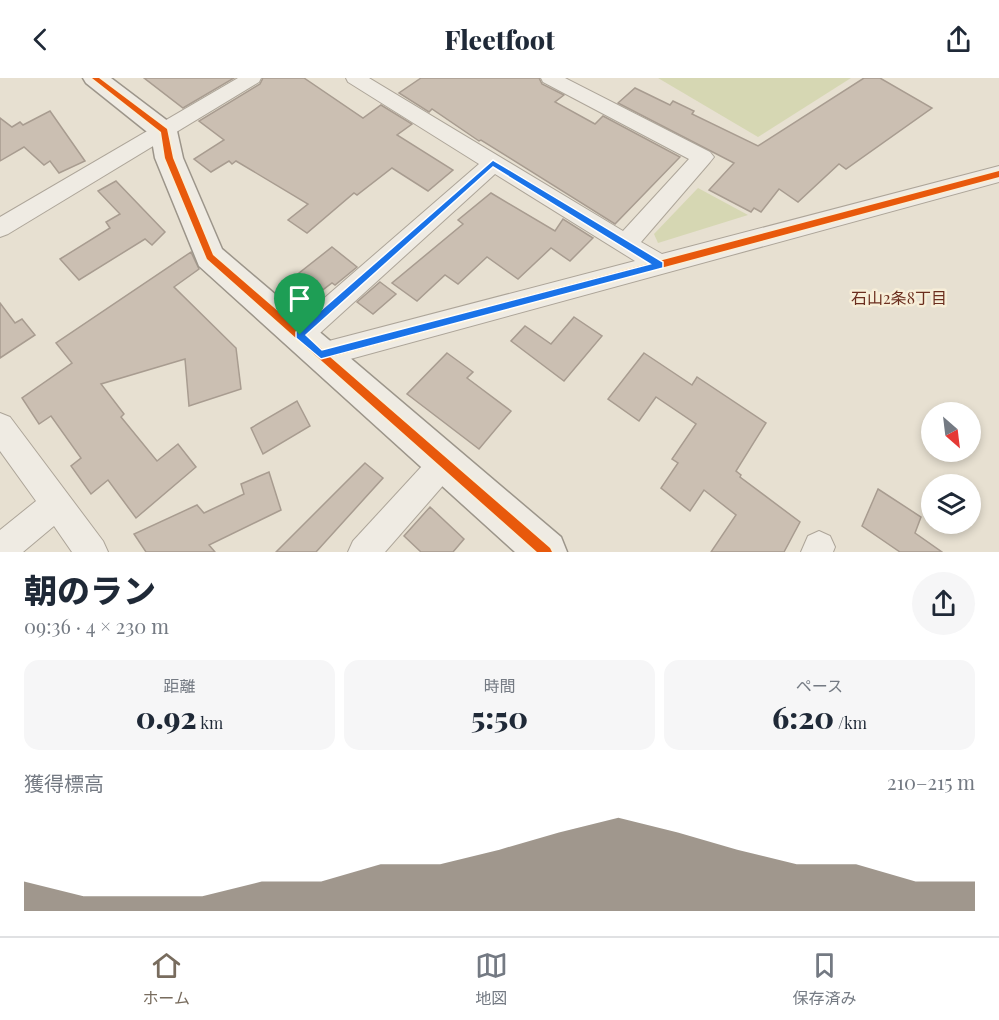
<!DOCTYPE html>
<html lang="ja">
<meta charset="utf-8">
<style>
body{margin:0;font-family:"Playfair Display","Noto Sans JP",serif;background:#f6f6f7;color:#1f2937;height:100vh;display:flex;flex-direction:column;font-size:22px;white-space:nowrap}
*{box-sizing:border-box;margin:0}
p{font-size:20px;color:#747a83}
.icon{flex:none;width:33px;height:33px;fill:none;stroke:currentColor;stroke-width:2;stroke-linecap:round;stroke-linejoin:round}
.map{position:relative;height:474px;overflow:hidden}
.panel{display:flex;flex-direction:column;background:#fff;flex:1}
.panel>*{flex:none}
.needle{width:39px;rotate:152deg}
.tools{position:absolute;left:921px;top:324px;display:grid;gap:12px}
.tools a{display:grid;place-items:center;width:60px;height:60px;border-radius:50%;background:#fff;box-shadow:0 3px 9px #0003;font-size:30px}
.pin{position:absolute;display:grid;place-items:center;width:51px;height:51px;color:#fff;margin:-62px -26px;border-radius:50% 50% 50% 0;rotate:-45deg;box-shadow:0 0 6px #0007}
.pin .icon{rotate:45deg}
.round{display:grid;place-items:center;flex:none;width:63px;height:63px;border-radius:32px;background:#f6f6f7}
.head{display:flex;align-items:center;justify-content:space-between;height:102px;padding:0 24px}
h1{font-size:33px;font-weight:800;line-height:45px}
.figures{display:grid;grid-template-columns:repeat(3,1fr);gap:9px;height:102px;padding:6px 24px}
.figures div{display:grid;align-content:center;border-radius:15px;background:#f6f6f7;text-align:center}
.figures b{font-size:30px;font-weight:800}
.figures small{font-size:16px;font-weight:400}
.figures p{font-size:16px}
.chart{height:168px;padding:12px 24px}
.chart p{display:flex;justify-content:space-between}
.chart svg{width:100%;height:108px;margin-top:6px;fill:#786c5e;opacity:.7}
header{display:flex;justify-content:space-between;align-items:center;height:78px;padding:0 24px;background:#fff;font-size:27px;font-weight:800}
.tabs{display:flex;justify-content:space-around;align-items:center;height:84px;border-top:2px solid #e0e1e3;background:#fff;font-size:16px;color:#747a83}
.tabs a{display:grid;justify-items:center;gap:3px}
.tabs .current{color:#786c5e}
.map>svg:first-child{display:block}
.green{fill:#d6d7b3}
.building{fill:#cbbfb2;stroke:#a89c90;stroke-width:1.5}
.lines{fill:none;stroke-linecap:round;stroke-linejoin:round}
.street-casing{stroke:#ada599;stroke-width:2}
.secondary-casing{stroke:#9c958a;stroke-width:3}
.street{fill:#efebe3;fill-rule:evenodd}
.secondary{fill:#efebe3;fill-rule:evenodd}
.cycleway-casing{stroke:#f7eed8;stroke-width:4}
.cycleway{fill:#e8590c;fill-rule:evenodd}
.route{fill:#1a73e8;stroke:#fff;stroke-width:1.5;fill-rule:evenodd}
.labels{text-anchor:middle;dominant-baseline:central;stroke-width:5;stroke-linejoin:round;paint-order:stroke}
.neighbourhood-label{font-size:16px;fill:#6b2e1e;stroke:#f7eed8}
</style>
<header><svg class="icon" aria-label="back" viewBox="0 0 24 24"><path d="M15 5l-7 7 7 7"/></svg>Fleetfoot<svg class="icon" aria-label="share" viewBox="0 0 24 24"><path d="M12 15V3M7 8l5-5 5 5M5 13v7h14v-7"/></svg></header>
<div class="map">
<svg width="999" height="474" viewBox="0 0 999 474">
<rect width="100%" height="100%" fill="#e7e0d1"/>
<g class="green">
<path d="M658 0H851L758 59Z"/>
<path d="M698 110 748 137 658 165 654 156Z"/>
</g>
<g class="building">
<path d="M144 0H234L183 30Z"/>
<path d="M263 0H304L363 40 381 27 412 46 397 57 453 92 428 113 392 90 357 117 354 115 307 155 288 142 308 126 236 83 232 86 229 83 211 94 194 81 224 62 199 43 260 6Z"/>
<path d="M421 0H539L542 6 564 17 555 24 595 46 603 38 680 79 615 146 481 62 479 63 432 31 429 34 399 15Z"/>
<path d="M864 0H880L932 30 846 91 839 86 798 124 779 111 761 134 754 130 751 134 709 112 734 85 618 25 635 10 670 27 673 23 694 33 692 36 758 68Z"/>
<path d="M50 33 85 83 59 95 50 83 44 87 24 69 0 83V40L12 49 20 44 23 47Z"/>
<path d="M116 103 165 154 152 167 145 161 79 202 60 181 110 150 106 144 120 136 98 113Z"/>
<path d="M491 115 555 153 563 141 593 160 570 183 551 170 518 201 487 179 458 206 445 197 417 223 392 205 463 146 458 142Z"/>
<path d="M332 169 357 189 335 207 332 205 316 217 294 199Z"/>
<path d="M191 174 199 191 174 209 236 270 241 311 189 328 185 281 101 306 124 336 121 339 157 383 178 366 196 389 136 440 108 402 91 416 71 388 81 380 51 338 39 346 22 320 72 285 56 265Z"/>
<path d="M380 204 396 216 373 236 357 224Z"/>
<path d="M0 225 15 245 22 241 35 257 0 280Z"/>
<path d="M574 239 602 258 564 303 511 263 525 248 551 266Z"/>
<path d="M447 275 473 294 467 300 511 333 479 371 407 316Z"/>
<path d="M644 275 692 307 697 299 766 345 736 393 741 397 740 399 800 444 784 474H711L736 437 704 412 690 433 661 410 678 385 672 381 696 346 656 319 639 343 608 321Z"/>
<path d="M297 323 310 348 263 376 251 350Z"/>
<path d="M365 385 383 400 316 474H276Z"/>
<path d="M269 394 281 432 209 467 215 474H146L134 456 197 427 204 435 244 416 241 406Z"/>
<path d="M878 411 921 439 915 455 942 474H900L862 448Z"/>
<path d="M430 429 464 461 453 474H421L404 458Z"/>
</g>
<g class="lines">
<defs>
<g id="street">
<path d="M238 0H261L259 4 8 156 0 159V139Z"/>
<path d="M346 0H369L623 153 689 81 543 4 541 0H565L710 74 714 79 710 84 641 164 662 176 999 88V104L321 289 312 285 308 277 312 269 321 265 635 183 495 96 309 265 300 268 291 265 287 257 291 249 479 86 348 4Z"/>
<path d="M0 335 10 339 103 463 108 474H72L54 448 23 474H0V452L36 423 0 373Z"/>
<path d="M444 370 454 375 459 385 454 395 385 474H348L353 463 434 375Z"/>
<path d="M819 453 830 458 835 469 833 474H801L808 458Z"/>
</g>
<path id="secondary" d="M83 0H111L173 47 177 53 183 80 222 171 561 459 567 474H515L199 188 155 80 151 57 86 5Z"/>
</defs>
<use href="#street" class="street-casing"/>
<use href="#secondary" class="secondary-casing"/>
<use href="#street" class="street"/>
<use href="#secondary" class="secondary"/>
<defs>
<path id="cycleway" d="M92 0H99L167 51 173 80 213 177 323 272 999 93V99L330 279 550 470 552 474H537L207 181 165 80 161 54Z"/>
</defs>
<use href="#cycleway" class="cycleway-casing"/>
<use href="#cycleway" class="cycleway"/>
</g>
<path class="route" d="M493 82 663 184V190L321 281 296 260V254ZM493 89 650 186 322 272 306 257Z"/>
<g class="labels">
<g class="neighbourhood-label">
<text x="899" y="219">石山2条8丁目</text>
</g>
</g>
</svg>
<div class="tools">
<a><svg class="needle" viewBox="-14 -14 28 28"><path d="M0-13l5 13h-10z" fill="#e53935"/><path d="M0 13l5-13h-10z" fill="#747a83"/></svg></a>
<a><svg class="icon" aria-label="layers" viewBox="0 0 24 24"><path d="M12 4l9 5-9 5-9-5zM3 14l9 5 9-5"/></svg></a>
</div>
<div class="pin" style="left:300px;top:257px;background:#1e9e55"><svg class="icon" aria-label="arrive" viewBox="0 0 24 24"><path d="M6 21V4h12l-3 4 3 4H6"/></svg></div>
</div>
<section class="panel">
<div class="head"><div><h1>朝のラン</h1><p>09:36 · 4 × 230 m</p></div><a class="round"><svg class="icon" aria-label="share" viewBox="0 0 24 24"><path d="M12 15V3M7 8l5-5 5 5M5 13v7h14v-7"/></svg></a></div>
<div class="figures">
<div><p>距離</p><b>0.92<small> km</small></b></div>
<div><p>時間</p><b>5:50</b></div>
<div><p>ペース</p><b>6:20<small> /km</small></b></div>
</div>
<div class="chart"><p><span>獲得標高</span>210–215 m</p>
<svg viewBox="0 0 160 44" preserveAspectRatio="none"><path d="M0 44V32L10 38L20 38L30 38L40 32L50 32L60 25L70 25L80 19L90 12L100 6L110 12L120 19L130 25L140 25L150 32L160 32V44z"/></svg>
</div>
</section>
<nav class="tabs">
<a class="current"><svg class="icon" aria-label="home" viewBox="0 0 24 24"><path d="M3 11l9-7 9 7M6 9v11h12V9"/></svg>ホーム</a>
<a><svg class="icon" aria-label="map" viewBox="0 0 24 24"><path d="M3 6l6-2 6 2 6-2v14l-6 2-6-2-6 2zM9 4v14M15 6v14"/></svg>地図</a>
<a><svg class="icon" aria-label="saved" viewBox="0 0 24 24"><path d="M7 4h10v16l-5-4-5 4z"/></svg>保存済み</a>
</nav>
